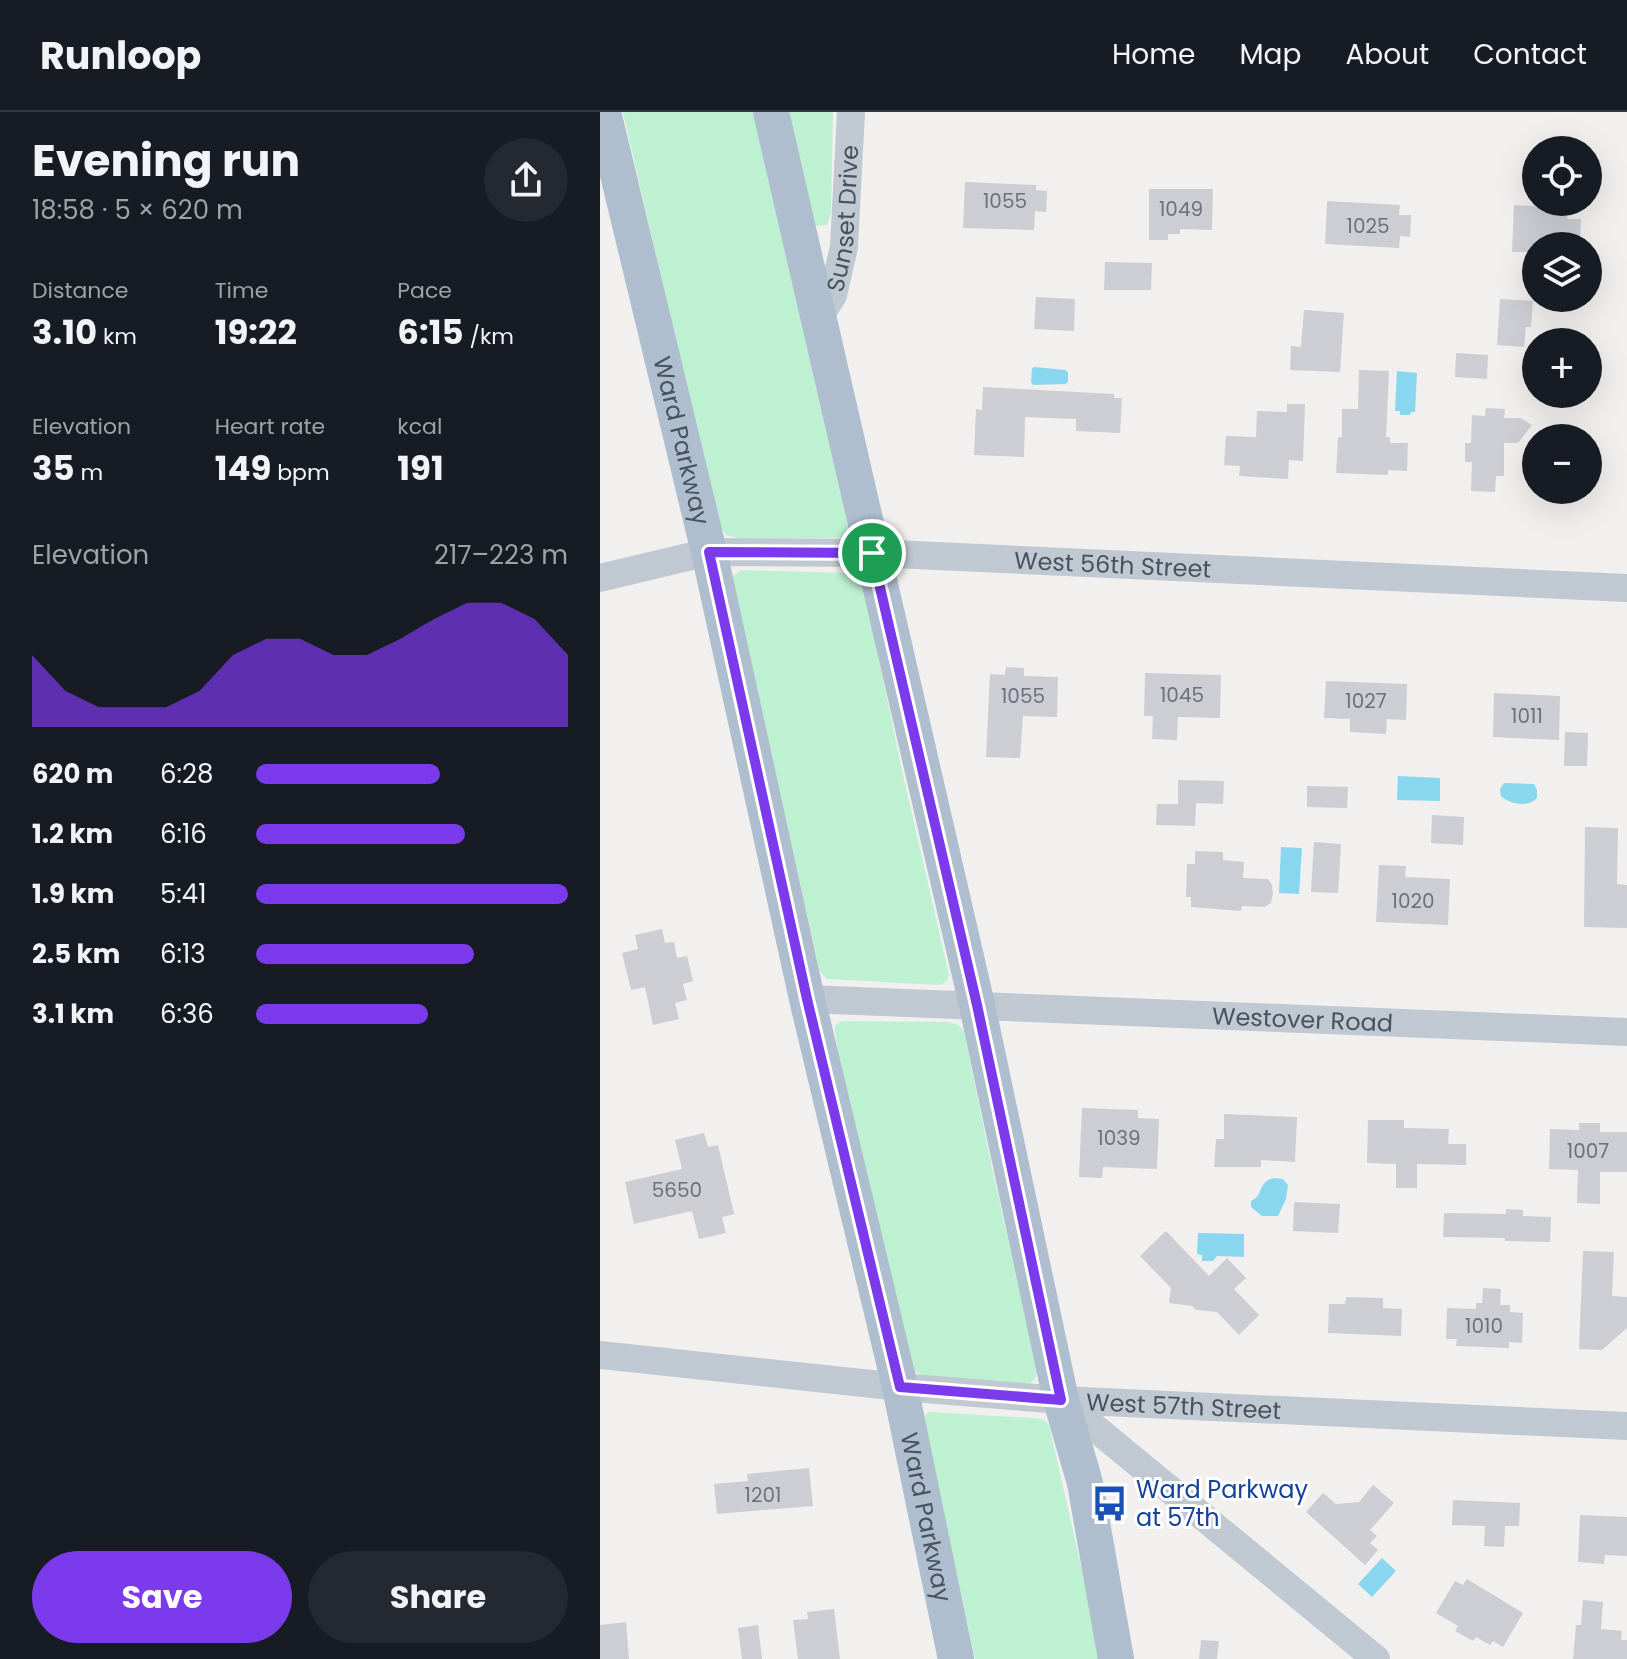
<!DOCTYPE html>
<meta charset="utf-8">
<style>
body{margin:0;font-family:Poppins,sans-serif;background:#242831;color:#f1f3f6;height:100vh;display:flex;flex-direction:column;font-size:30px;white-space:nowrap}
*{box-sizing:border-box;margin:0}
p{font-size:26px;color:#9ea1a6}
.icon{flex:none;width:44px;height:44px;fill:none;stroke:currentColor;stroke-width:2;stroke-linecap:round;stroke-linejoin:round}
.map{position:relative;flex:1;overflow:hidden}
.sheet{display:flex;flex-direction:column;background:#171b24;width:600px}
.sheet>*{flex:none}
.controls{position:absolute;left:922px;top:24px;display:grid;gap:16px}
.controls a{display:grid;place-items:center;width:80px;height:80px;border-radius:50%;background:#171b24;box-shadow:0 8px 32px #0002;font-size:40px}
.pin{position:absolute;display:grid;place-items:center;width:68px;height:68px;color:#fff;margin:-34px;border:4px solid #fff;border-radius:50%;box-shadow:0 2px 8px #0007}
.round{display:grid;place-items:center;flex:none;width:84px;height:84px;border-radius:42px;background:#242831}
.head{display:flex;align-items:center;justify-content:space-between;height:136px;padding:0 32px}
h1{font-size:44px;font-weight:700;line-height:60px}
.stats{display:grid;grid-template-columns:repeat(3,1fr);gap:12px;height:136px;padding:8px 32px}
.stats div{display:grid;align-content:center}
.stats b{font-size:34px;font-weight:700}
.stats small{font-size:22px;font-weight:400}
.stats p{font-size:22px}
.chart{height:224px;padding:16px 32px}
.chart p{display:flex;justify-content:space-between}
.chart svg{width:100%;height:144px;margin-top:8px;fill:#7c3aed;opacity:.7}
.action{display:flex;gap:16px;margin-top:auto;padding:16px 32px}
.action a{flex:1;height:92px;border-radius:48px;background:#7c3aed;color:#fff;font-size:32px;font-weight:700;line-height:92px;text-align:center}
.action a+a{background:#242831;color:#f1f3f6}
ul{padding:0 32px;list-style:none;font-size:26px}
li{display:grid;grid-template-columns:128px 96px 1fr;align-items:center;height:60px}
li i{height:20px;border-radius:10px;background:#7c3aed}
header{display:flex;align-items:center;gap:48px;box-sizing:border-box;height:112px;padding:0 40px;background:#171b24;border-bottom:2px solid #363941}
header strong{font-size:38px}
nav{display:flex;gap:44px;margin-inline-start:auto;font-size:28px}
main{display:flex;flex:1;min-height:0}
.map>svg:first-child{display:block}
.green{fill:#bdf1d2}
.water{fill:#88d7ef}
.building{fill:#ccced4}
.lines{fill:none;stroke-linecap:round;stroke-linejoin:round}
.minor{stroke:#c0c9d2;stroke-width:28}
.major{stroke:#aebecf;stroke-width:36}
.route-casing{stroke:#fff;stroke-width:16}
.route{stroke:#7c3aed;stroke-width:10}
.labels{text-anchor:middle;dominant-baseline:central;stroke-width:6;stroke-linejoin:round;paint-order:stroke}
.number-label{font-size:20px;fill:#68717c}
.street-label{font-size:24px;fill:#47525e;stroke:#fff}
.transit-label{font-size:24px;fill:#164399;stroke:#fff;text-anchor:start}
</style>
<header>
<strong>Runloop</strong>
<nav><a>Home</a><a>Map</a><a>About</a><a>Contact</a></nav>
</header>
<main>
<section class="sheet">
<div class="head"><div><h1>Evening run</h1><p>18:58 · 5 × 620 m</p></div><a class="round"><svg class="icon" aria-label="share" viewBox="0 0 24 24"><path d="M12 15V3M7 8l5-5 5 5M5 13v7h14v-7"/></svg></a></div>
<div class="stats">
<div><p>Distance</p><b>3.10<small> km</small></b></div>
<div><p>Time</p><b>19:22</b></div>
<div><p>Pace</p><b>6:15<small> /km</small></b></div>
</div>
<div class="stats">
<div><p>Elevation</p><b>35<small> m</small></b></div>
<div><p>Heart rate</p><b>149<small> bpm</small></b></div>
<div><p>kcal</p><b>191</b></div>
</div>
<div class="chart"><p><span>Elevation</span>217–223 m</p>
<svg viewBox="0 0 160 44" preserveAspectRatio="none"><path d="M0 44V22L10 33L20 38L30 38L40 38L50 33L60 22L70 17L80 17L90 22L100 22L110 17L120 11L130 6L140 6L150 11L160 22V44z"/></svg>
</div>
<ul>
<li><b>620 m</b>6:28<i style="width:59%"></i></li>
<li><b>1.2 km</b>6:16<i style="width:67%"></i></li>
<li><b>1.9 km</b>5:41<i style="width:100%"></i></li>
<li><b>2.5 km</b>6:13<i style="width:70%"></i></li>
<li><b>3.1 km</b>6:36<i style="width:55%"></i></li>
</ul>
<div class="action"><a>Save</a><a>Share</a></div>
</section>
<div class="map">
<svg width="1027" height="1547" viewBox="0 0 1027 1547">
<rect width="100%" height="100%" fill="#f2efef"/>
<g class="green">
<path d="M23 0H153L246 406 248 417 243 425 228 426H138L126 423 119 414Z"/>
<path d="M187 0H233L231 101 227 113 215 114Z"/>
<path d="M141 458 244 461 255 467 264 476 302 659 349 863 346 870 339 873 227 867 220 860 132 465Z"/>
<path d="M244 909 348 910 358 913 364 919 394 1066 438 1258 434 1268 428 1272 326 1264 315 1260 309 1253 237 936 235 918 236 912Z"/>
<path d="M330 1300 433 1306 444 1308 449 1313 502 1547H375L324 1310 325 1303Z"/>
</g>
<g class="water">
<path d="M434 255 465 258 468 260V270L465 272 433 273 431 270 432 257Z"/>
<path d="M797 259 817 261 815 300H811L810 303H800V299H795Z"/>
<path d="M798 664 840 666V689L797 688Z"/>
<path d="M904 671 934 672 937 678V686C927 696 910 692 901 684L900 677Z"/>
<path d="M681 735 702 736 699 782 679 781Z"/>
<path d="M674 1066 683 1067 688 1073 686 1087 678 1104H662L651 1095V1089C665 1083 656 1071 674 1066Z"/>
<path d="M598 1121 644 1122V1145L617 1144 613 1149H602V1143L597 1142Z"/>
<path d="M782 1446 796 1459 772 1485 758 1472Z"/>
</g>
<g class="building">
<path d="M365 70 436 73V78L447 79 446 100 435 99 434 118 363 116Z"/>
<path d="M549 77H613L612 118 580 117V122H568V128H549Z"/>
<path d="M727 89 800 93 799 103H811L810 125 800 124 799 136 725 132Z"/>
<path d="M914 93 968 96 967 107H981L980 129 950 128 949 134H936V140H912Z"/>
<path d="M505 150 552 151 551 178H504Z"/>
<path d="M436 185 475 187 474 219 434 217Z"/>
<path d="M900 187 933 189 931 215H926L924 235 897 233Z"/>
<path d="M704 198 744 201 740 260 690 258 691 234 701 235Z"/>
<path d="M856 241 888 243 887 267 855 265Z"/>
<path d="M759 258 789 259 786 325H790V331H808L807 359 788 358V363L736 361 738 325H742V297H758Z"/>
<path d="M383 275 514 282V286H522L520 321 476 319V307L425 305 424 345 374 343 376 297 382 298Z"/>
<path d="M687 292H705L703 349 689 348 688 367 639 364 640 354 624 353 626 324 656 325 657 299 687 300Z"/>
<path d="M886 296 905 297 904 306H920L932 313 918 331H904V364H896L895 380 871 379 872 350H865V331H871L872 303 885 304Z"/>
<path d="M406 555 424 556V564L458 565 457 605 423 604 420 646 386 645 390 562 405 563Z"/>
<path d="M545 561 621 563 620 606 578 605 577 628 552 627 553 604H544Z"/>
<path d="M726 569 807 572 806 608 787 607 786 622 750 620V607L724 606Z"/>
<path d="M894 581 960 584 959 628 893 625Z"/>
<path d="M965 620 988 621 987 654H964Z"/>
<path d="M578 668 624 669 623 692 596 691 595 714 556 713 557 692H578Z"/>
<path d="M707 674 748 675 747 696 707 695Z"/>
<path d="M832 703 864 705 863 733 831 731Z"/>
<path d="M985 715 1018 716 1017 772 1027 773V816L984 815Z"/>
<path d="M714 730 741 732 738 781 711 780Z"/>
<path d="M595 739 623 740V748L644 750 643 766 668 767 672 773 673 782 671 791 664 795 642 794 641 799 591 795V785H586L587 752H595Z"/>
<path d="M779 753 806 754 805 765 850 767 848 813 776 810Z"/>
<path d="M62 817 65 831 74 830 77 846 87 844 93 869 83 872 87 888 75 891 79 907 53 913 45 875 31 878 22 841 38 837 35 823Z"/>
<path d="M482 996 538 998V1006L559 1007 557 1057 503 1055 502 1066 479 1065Z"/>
<path d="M624 1002 697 1005 695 1050 661 1048V1055H614L616 1027H624Z"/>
<path d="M768 1008H804V1016L849 1017 848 1032H866V1053L817 1052V1076H796V1052L767 1051Z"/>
<path d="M979 1011H1000V1020H1027V1060H1000V1092L977 1091 978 1058 949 1057 950 1017 979 1018Z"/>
<path d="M104 1021 108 1035 118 1033 134 1102 122 1105 126 1121 99 1127 92 1099 34 1112 25 1070 82 1057 75 1028Z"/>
<path d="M694 1090 740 1092 738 1121 693 1119Z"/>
<path d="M906 1097 923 1098V1104L951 1105 950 1130 905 1129V1126L843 1125 844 1101 906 1102Z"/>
<path d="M566 1119 609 1164 627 1146 646 1166 634 1177 659 1203 639 1223 617 1200 596 1198 592 1194 569 1191 571 1176 540 1144Z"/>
<path d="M983 1139 1014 1140 1012 1184 1027 1185V1216L1002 1238 979 1237Z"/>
<path d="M883 1176 901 1177 900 1193H910V1200L923 1201 922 1231 909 1230V1236L856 1234 857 1227H846L847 1196 876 1197V1191H882Z"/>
<path d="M746 1185 783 1186V1196L802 1197 801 1224 728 1221 729 1192H745Z"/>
<path d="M209 1356 213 1394 117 1402 114 1372 148 1369 147 1362Z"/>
<path d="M773 1373 794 1391 770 1418 777 1424 770 1431 778 1438 765 1453 706 1400 723 1381 736 1392 759 1390Z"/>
<path d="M853 1388 920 1391 919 1414H905L904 1435 884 1434 885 1414 852 1413Z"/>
<path d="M980 1403 1027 1405V1444L1005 1443 1004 1452 978 1450Z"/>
<path d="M867 1467 923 1501 903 1535 893 1529 890 1533 876 1525 873 1529 855 1519 858 1514 836 1501 855 1469 863 1473Z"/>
<path d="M983 1488 1003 1490 1001 1517 1022 1519 1021 1528H1027V1547H973L976 1513H981Z"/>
<path d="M234 1497 240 1547H198L193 1508 208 1507 207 1500Z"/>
<path d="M26 1510 29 1547H0V1513Z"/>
<path d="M158 1513 162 1547H142L138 1516Z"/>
<path d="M601 1528 619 1529 617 1547H599Z"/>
</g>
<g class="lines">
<g class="minor">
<path id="s1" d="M218 207 233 183 244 135 251 0"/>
<path id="s2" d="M0 466 109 440 272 441 1027 476"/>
<path id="s3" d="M207 887 1027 920"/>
<path id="s4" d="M0 1243 300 1275 461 1288 1027 1314"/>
<path d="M461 1288 776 1547"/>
</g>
<g class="major">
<path id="s5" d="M3 0 109 440 207 887 300 1275 356 1547"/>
<path d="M171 0 377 893 461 1288 485 1371 516 1547"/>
</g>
</g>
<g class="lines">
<defs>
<path id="route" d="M109 440 272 441 377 893 461 1288 300 1275 207 887Z"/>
</defs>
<use href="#route" class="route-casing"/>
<use href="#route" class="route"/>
</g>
<defs>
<symbol id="bus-bare" viewBox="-9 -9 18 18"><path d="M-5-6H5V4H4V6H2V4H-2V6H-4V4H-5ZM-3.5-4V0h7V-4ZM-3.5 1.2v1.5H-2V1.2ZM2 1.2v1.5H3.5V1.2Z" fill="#1a4fb4" stroke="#fff" stroke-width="2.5" paint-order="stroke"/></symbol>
</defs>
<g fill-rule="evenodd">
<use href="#bus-bare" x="484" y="1366" width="51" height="51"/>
</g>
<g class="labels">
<g class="number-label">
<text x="405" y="89">1055</text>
<text x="581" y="97">1049</text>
<text x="768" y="114">1025</text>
<text x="582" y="583">1045</text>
<text x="423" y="584">1055</text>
<text x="766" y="589">1027</text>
<text x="927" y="604">1011</text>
<text x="813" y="789">1020</text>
<text x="519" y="1026">1039</text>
<text x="988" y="1039">1007</text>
<text x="77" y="1078">5650</text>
<text x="884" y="1214">1010</text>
<text x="163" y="1383">1201</text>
</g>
<g class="street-label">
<text stroke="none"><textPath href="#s1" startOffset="106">Sunset Drive</textPath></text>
<text stroke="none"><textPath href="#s5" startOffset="338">Ward Parkway</textPath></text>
<text stroke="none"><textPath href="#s2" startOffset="516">West 56th Street</textPath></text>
<text stroke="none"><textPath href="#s3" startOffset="496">Westover Road</textPath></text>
<text stroke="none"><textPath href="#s4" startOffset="586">West 57th Street</textPath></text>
<text stroke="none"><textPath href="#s5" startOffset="1442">Ward Parkway</textPath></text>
</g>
<g class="transit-label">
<text x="536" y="1377">Ward Parkway<tspan x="536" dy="28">at 57th</tspan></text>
</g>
</g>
</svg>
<div class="controls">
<a><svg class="icon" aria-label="locate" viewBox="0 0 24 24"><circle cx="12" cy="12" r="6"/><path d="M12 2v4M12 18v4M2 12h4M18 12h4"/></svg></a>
<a><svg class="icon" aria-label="layers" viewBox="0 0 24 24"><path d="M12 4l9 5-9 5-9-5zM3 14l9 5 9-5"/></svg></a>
<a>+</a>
<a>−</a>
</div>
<div class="pin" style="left:272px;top:441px;background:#1e9e55"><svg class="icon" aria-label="arrive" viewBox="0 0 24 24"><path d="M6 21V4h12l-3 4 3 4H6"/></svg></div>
</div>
</main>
